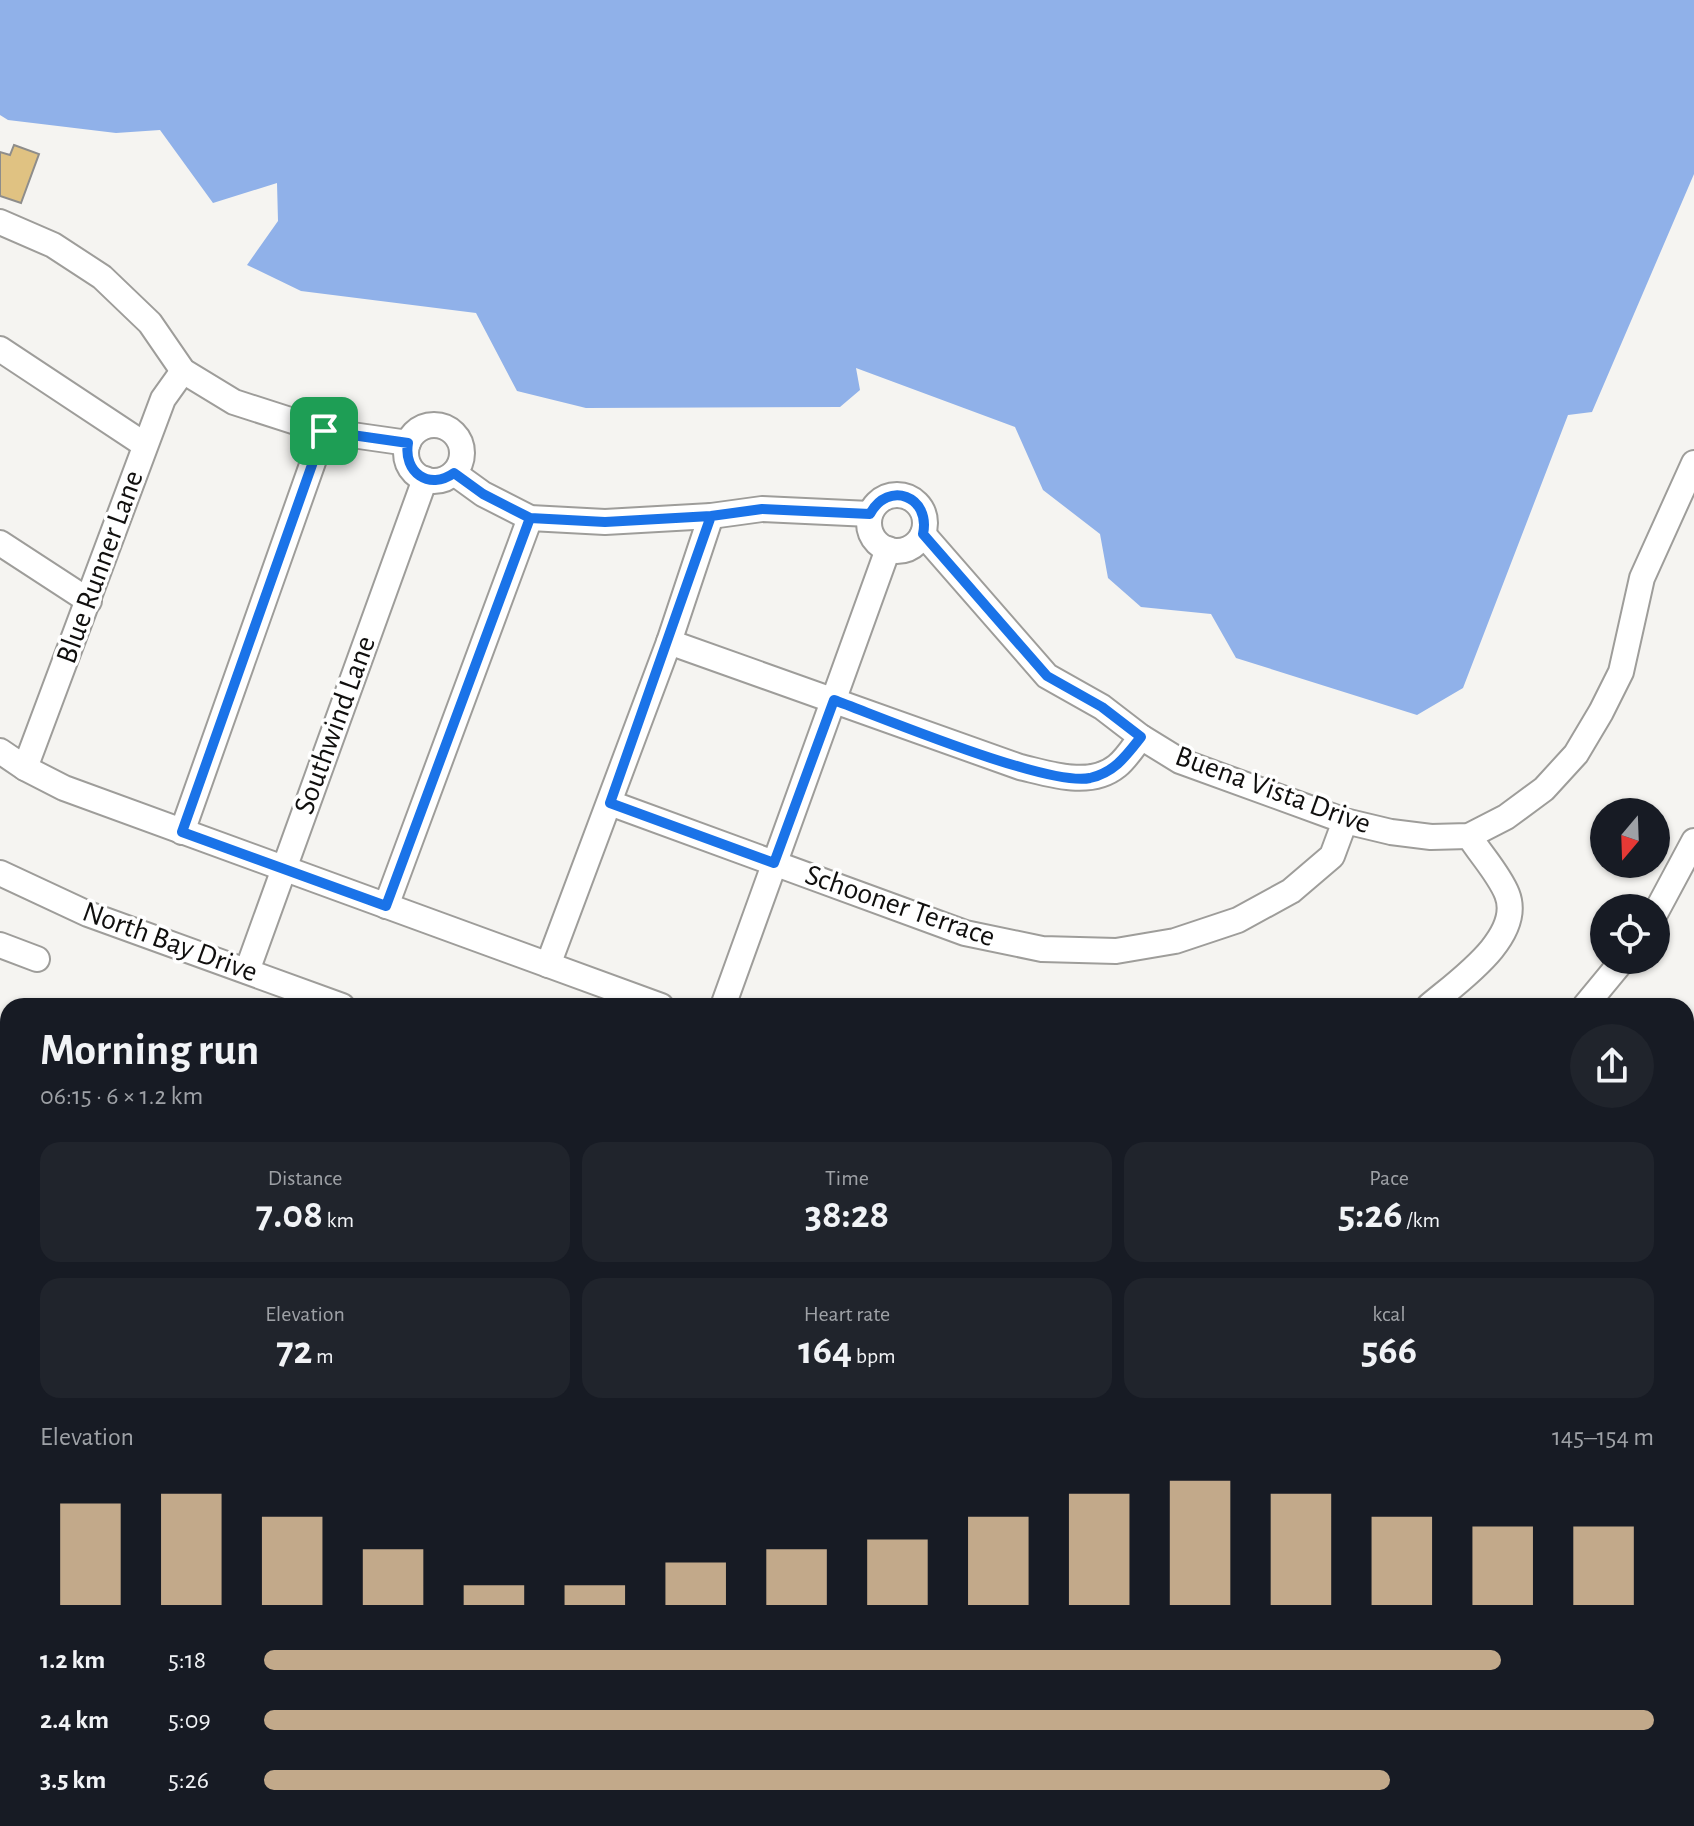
<!DOCTYPE html>
<meta charset="utf-8">
<style>
body{margin:0;font-family:"Alegreya Sans",sans-serif;background:#20242c;color:#f1f3f6;height:100vh;display:flex;flex-direction:column;font-size:30px;white-space:nowrap}
*{box-sizing:border-box;margin:0}
p{font-size:26px;color:#9ea1a6}
.icon{flex:none;width:44px;height:44px;fill:none;stroke:currentColor;stroke-width:2;stroke-linecap:round;stroke-linejoin:round}
.map{position:relative;flex:1;overflow:hidden}
.sheet{position:absolute;left:0px;top:998px;width:1694px;height:828px;display:flex;flex-direction:column;background:#171b24;border-radius:24px 24px 0 0;box-shadow:0 2px 6px #0004}
.sheet>*{flex:none}
.needle{width:52px;rotate:199deg}
.controls{position:absolute;left:1590px;top:798px;display:grid;gap:16px}
.controls a{display:grid;place-items:center;width:80px;height:80px;border-radius:50%;background:#171b24;box-shadow:0 2px 6px #0004;font-size:40px}
.pin{position:absolute;display:grid;place-items:center;width:68px;height:68px;color:#fff;margin:-34px;border-radius:16px;box-shadow:0 4px 12px #0006}
.round{display:grid;place-items:center;flex:none;width:84px;height:84px;border-radius:42px;background:#20242c}
.overview{display:flex;align-items:center;justify-content:space-between;height:136px;padding:0 40px}
h1{font-size:44px;font-weight:600;line-height:60px}
.metrics{display:grid;grid-template-columns:repeat(3,1fr);gap:12px;height:136px;padding:8px 40px}
.metrics div{display:grid;align-content:center;border-radius:20px;background:#20242c;text-align:center}
.metrics b{font-size:40px;font-weight:600}
.metrics small{font-size:22px;font-weight:400}
.metrics p{font-size:22px}
.chart{height:224px;padding:16px 40px}
.chart p{display:flex;justify-content:space-between}
.chart svg{width:100%;height:144px;margin-top:8px;stroke:#c2a98a;stroke-width:6}
ul{padding:0 40px;list-style:none;font-size:26px}
li{display:grid;grid-template-columns:128px 96px 1fr;align-items:center;height:60px}
li i{height:20px;border-radius:10px;background:#c2a98a}
.map>svg:first-child{display:block}
.green{fill:#dcf0b2}
.water{fill:#90b1e9}
.building{fill:#e0c282;stroke:#8e8d8b;stroke-width:2}
.lines{fill:none;stroke-linecap:round;stroke-linejoin:round}
.minor-casing{stroke:#9e9d9a;stroke-width:28}
.major-casing{stroke:#8c5425;stroke-width:34}
.minor{stroke:#fff;stroke-width:24}
.major{stroke:#e2af84;stroke-width:30}
.route-casing{stroke:#fff;stroke-width:16}
.route{stroke:#1a73e8;stroke-width:10}
.labels{text-anchor:middle;dominant-baseline:central;stroke-width:7;stroke-linejoin:round;paint-order:stroke}
.street-label{font-size:30px;fill:#100f0e;stroke:#fff}
</style>
<div class="map">
<svg width="1694" height="1826" viewBox="0 0 1694 1826">
<rect width="100%" height="100%" fill="#f5f4f1"/>
<path class="green" d="M77 1818H1405L1402 1826H74Z"/>
<path class="water" d="M0 0H1694V174L1592 412 1568 415 1463 688 1417 715 1236 658 1211 614 1141 607 1108 578 1100 534 1043 490 1015 427 856 368 860 390 840 407 586 408 517 391 476 313 301 291 247 265 278 221 277 183 213 203 160 130 116 133 8 120 0 115Z"/>
<path class="building" d="M14 145 39 154 21 203 0 196V152L10 155Z"/>
<g class="lines">
<defs>
<g id="minor">
<path d="M0 222 53 245 102 277 150 323 183 371 234 402 324 431 408 443"/>
<path d="M0 349 145 445"/>
<circle cx="434" cy="453" r="28"/>
<path d="M454 473 483 494 530 518 605 522 711 516 762 509 870 514"/>
<circle cx="897" cy="523" r="28"/>
<path d="M923 534 1047 676 1102 707 1141 737 1180 761 1345 821 1391 832 1431 837 1469 836 1506 817 1544 789 1576 754 1601 712 1621 672 1642 578 1694 463"/>
<path d="M0 543 89 601"/>
<path d="M669 642 1020 767C1050 774 1090 788 1117 766 1126 759 1134 746 1141 737"/>
<path d="M0 751 25 768 64 788 661 1006"/>
<path d="M25 768 163 399 183 371"/>
<path d="M610 803 965 933 1042 949 1116 951 1175 941 1238 920 1291 891 1332 856 1345 821"/>
<path d="M182 832 324 431"/>
<path d="M0 873 88 914 342 1006"/>
<path d="M386 906 530 518"/>
<path d="M1656 912 1694 841"/>
<path d="M0 945 37 959"/>
<path d="M548 965 669 642 711 516"/>
<path d="M247 971 425 479"/>
<path d="M723 1006 888 549"/>
<path d="M1429 1006C1457 982 1524 937 1507 894 1499 874 1481 855 1469 836"/>
<path d="M1585 1006 1623 960"/>
<path d="M0 1343 8 1344"/>
<path d="M13 1826 16 1818"/>
<path d="M51 1826 54 1818"/>
</g>
<g id="major">
<path d="M0 1532 8 1535"/>
<path d="M0 1582 8 1585"/>
<path d="M1686 1682 1694 1685"/>
<path d="M1686 1711 1694 1713"/>
</g>
</defs>
<use href="#minor" class="minor-casing"/>
<use href="#major" class="major-casing"/>
<use href="#minor" class="minor"/>
<use href="#major" class="major"/>
</g>
<g class="lines">
<defs>
<path id="route" d="M324 431 182 832 386 906 530 518 605 522 711 516 610 803 774 863 834 700C883 718 1048 787 1090 778 1115 772 1126 756 1141 737L1102 707 1047 676 923 534C931 496 888 480 870 514L762 509 711 516 605 522 530 518 483 494 454 473C429 491 403 472 408 443L324 431"/>
</defs>
<use href="#route" class="route-casing"/>
<use href="#route" class="route"/>
</g>
<g class="labels">
<g class="street-label">
<text transform="translate(100 567) rotate(-70)">Blue Runner Lane</text>
<text transform="translate(335 725) rotate(-70)">Southwind Lane</text>
<text transform="translate(1273 790) rotate(20)">Buena Vista Drive</text>
<text transform="translate(900 906) rotate(19)">Schooner Terrace</text>
<text transform="translate(170 942) rotate(20)">North Bay Drive</text>
</g>
</g>
</svg>
<div class="controls">
<a><svg class="needle" viewBox="-14 -14 28 28"><path d="M0-13l5 13h-10z" fill="#e53935"/><path d="M0 13l5-13h-10z" fill="#9ea1a6"/></svg></a>
<a><svg class="icon" aria-label="locate" viewBox="0 0 24 24"><circle cx="12" cy="12" r="6"/><path d="M12 2v4M12 18v4M2 12h4M18 12h4"/></svg></a>
</div>
<div class="pin" style="left:324px;top:431px;background:#1e9e55"><svg class="icon" aria-label="arrive" viewBox="0 0 24 24"><path d="M6 21V4h12l-3 4 3 4H6"/></svg></div>
<section class="sheet">
<div class="overview"><div><h1>Morning run</h1><p>06:15 · 6 × 1.2 km</p></div><a class="round"><svg class="icon" aria-label="share" viewBox="0 0 24 24"><path d="M12 15V3M7 8l5-5 5 5M5 13v7h14v-7"/></svg></a></div>
<div class="metrics">
<div><p>Distance</p><b>7.08<small> km</small></b></div>
<div><p>Time</p><b>38:28</b></div>
<div><p>Pace</p><b>5:26<small> /km</small></b></div>
</div>
<div class="metrics">
<div><p>Elevation</p><b>72<small> m</small></b></div>
<div><p>Heart rate</p><b>164<small> bpm</small></b></div>
<div><p>kcal</p><b>566</b></div>
</div>
<div class="chart"><p><span>Elevation</span>145–154 m</p>
<svg viewBox="0 0 160 44" preserveAspectRatio="none"><path d="M5 44V13M15 44V10M25 44V17M35 44V27M45 44V38M55 44V38M65 44V31M75 44V27M85 44V24M95 44V17M105 44V10M115 44V6M125 44V10M135 44V17M145 44V20M155 44V20"/></svg>
</div>
<ul>
<li><b>1.2 km</b>5:18<i style="width:89%"></i></li>
<li><b>2.4 km</b>5:09<i style="width:100%"></i></li>
<li><b>3.5 km</b>5:26<i style="width:81%"></i></li>
</ul>
</section>
</div>
